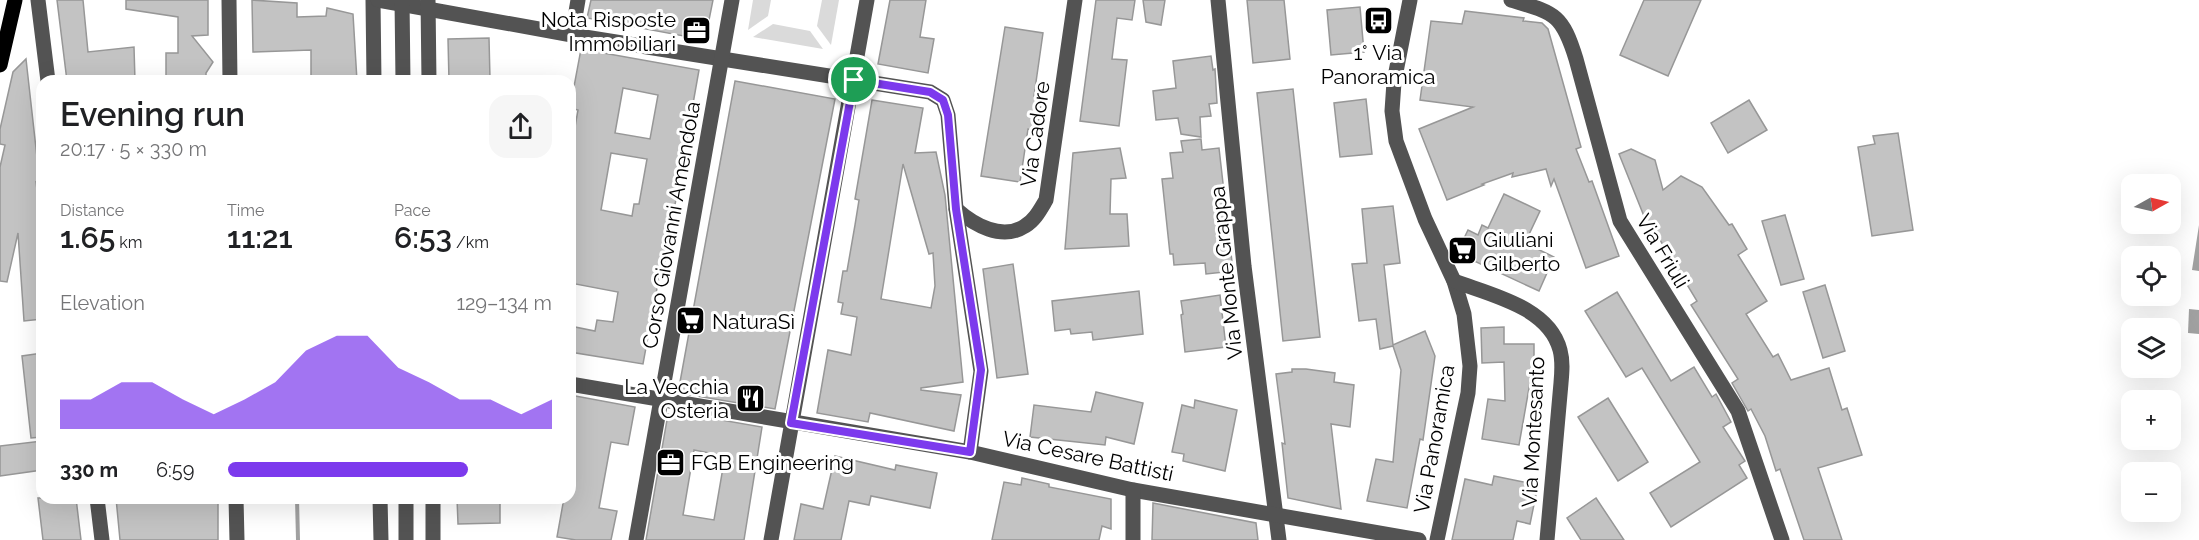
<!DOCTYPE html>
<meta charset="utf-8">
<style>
body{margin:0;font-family:Raleway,sans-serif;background:#f6f6f6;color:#202124;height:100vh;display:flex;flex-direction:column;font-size:22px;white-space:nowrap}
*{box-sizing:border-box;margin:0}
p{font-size:20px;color:#757577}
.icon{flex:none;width:33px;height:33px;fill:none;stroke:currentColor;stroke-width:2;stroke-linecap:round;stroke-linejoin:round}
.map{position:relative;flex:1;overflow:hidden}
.drawer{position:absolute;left:36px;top:75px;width:540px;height:429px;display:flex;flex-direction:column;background:#fff;border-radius:18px;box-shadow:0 6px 24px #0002}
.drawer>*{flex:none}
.needle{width:39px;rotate:82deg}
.buttons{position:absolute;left:2121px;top:174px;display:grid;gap:12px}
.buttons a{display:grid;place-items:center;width:60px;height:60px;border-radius:12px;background:#fff;box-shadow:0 6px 24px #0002;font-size:30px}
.pin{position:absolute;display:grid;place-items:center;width:51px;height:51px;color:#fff;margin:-26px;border:3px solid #fff;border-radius:50%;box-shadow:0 2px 6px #0007}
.round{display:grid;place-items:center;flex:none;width:63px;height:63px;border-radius:18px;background:#f6f6f6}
.overview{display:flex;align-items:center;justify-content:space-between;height:102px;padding:0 24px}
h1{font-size:33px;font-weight:600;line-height:45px}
.stats{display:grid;grid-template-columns:repeat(3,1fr);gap:9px;height:102px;padding:6px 24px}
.stats div{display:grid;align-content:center}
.stats b{font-size:30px;font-weight:600}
.stats small{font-size:16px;font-weight:400}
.stats p{font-size:16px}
.chart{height:168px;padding:12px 24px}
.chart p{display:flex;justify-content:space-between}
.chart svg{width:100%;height:108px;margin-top:6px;fill:#7c3aed;opacity:.7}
ul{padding:0 24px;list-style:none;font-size:20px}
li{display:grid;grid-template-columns:96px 72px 1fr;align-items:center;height:45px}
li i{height:15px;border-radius:8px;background:#7c3aed}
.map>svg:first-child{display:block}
.green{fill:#dadada}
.water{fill:#a1a1a1}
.building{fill:#c3c3c3;stroke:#979797;stroke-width:1.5;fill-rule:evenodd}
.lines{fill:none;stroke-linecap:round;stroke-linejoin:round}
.minor{stroke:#535353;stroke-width:15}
.major{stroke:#000;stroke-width:15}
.route-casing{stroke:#fff;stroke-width:12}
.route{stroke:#7c3aed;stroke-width:8}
.labels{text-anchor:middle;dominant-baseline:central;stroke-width:6;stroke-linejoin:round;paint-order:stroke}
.poi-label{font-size:21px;fill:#000;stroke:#fff;text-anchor:start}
.street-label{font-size:21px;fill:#000;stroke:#fff}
</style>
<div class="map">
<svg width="2199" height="540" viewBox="0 0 2199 540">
<rect width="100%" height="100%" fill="#fff"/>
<g class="green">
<path d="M753 0H771L768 16 748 30Z"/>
<path d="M822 0H839L831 45 817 26Z"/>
<path d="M773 24 810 31 823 49 753 37Z"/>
</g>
<g class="water">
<path d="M2199 225V271L2192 270Z"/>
<path d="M2189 309 2199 310V334L2188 333Z"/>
<path d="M284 498H299L300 540H296L295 499Z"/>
</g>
<g class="building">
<path d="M57 0H83L88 52 134 47 135 81H67Z"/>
<path d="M126 0H208V35L192 36 213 62 206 73V81H166V53H178V17L126 9Z"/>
<path d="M252 0 297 3V17L326 16 327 8 353 14 357 81H311V50L253 52Z"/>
<path d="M591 0H713L705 40 587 18Z"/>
<path d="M890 0H926L920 37 934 39 928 73 878 64Z"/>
<path d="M1096 0H1135L1132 20 1117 18 1112 59 1127 60 1119 126 1080 121Z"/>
<path d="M1143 0H1165L1161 25 1146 22Z"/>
<path d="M1247 0H1284L1290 59 1253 63Z"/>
<path d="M1644 0H1701L1668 76 1620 55Z"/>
<path d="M1360 7 1364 52 1331 55 1327 10Z"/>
<path d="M1465 11 1524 18 1523 21 1542 23 1548 29 1581 147 1576 149 1589 182 1592 181 1619 256 1586 268 1554 179 1551 186 1546 169 1512 177 1513 173 1482 184 1484 185 1447 200 1419 129 1473 107 1420 100 1431 21 1462 24Z"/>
<path d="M1005 27 1043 33 1034 96 1042 97 1037 130 1028 129 1020 182 981 176Z"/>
<path d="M489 38 490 79 449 81 448 39Z"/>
<path d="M581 49 699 70 665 261H662L643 364 570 352V326L595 331 597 320 613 322 618 292 570 283V155L578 110 570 108ZM623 88 658 95 650 139 615 133ZM611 153 647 159 639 204H634L632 216 601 210Z"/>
<path d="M1211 56 1213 70 1215 69 1217 103 1209 104 1211 116 1200 117 1201 137 1181 134 1178 118 1156 120 1153 91 1176 88 1173 61Z"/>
<path d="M26 59 40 184 36 182 42 229V319L24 321 18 233 7 282 0 281V167L5 145 0 144V129L13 72Z"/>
<path d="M735 81 835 99 775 409 678 393Z"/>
<path d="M1293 89 1320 337 1283 341 1257 93Z"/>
<path d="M1366 99 1372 154 1340 157 1334 103Z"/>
<path d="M872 100 923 108 915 153 936 152 945 195 963 382 921 388V390L961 395 954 431 870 413 868 422 817 413 828 350 851 355 857 317 841 314 843 303 838 302 843 271H847L855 225 859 200 855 199ZM903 164 929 254 933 253 935 286 931 308 881 299Z"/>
<path d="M1749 100 1767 130 1728 153 1711 123Z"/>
<path d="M1898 133 1913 230 1872 236 1858 147 1875 144 1873 136Z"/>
<path d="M1201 139 1202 150 1219 148 1233 271 1206 274 1205 263 1174 265 1173 254H1170L1162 179 1173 178 1170 153 1183 152 1181 141Z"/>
<path d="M1120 148 1126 178 1111 179 1110 214H1127L1129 246 1065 249 1073 153Z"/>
<path d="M1631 149 1655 160 1663 190 1681 176 1702 187 1729 225 1732 224 1747 249 1738 255 1767 301 1746 314 1773 357 1778 354 1791 380 1829 368 1842 410 1847 408 1862 455 1818 468 1842 540H1804L1780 469 1776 471 1765 436 1751 409 1748 411 1732 383 1738 379 1691 305 1697 301 1654 230 1650 231 1619 154Z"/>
<path d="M1504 194 1540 211 1525 243 1554 257 1539 291 1457 253 1468 230 1478 235 1482 225 1488 228Z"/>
<path d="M1393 206 1400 263 1384 265 1393 345 1425 331 1435 356 1423 440 1420 439 1407 508 1367 501 1376 459 1393 462 1401 370 1393 346 1380 349 1376 319 1359 321 1352 264 1367 263 1362 209Z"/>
<path d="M1785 215 1804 279 1781 285 1762 221Z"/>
<path d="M1013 264 1028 374 997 378 983 269Z"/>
<path d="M1825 285 1845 351 1823 358 1803 292Z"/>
<path d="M1139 291 1143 334 1093 340 1092 332 1071 334 1070 329 1055 331 1052 301Z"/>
<path d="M1617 292 1671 381 1694 367 1712 397 1716 394 1731 422 1723 427 1745 461 1739 465 1747 478 1671 527 1650 493 1700 462 1642 368 1626 377 1585 311Z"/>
<path d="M1220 295 1226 347 1185 352 1181 315 1183 314 1181 301Z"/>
<path d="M1504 327V344H1534V377H1531L1519 445 1482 439 1488 399 1505 401 1504 362 1482 363 1481 328Z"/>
<path d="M42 353V437L31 438 22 356Z"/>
<path d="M1292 369H1306L1335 373 1334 382 1354 385 1350 427 1331 424 1341 509 1288 498 1282 443 1285 444 1276 374 1292 372Z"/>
<path d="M1096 392 1143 403 1134 444 1106 437 1105 445 1030 437 1034 405 1091 412Z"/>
<path d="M570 395 635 407 628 445 611 442 599 508 617 511 611 540H576L557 537 564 498H570Z"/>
<path d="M1608 398 1648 462 1618 481 1578 417Z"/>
<path d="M1195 400 1237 410 1225 471 1183 461 1184 454 1172 452 1182 405 1194 408Z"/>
<path d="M675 412 762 427 744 540H646L668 414 674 415ZM694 450 725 456 714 520 683 515Z"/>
<path d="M42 441V470L0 476V446Z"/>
<path d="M835 456 895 470 896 465 937 473 930 508 871 496 869 505 849 501 841 540H794L801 504 823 509Z"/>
<path d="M1494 476 1538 485 1530 524 1517 521 1513 540H1452L1465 479 1492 485Z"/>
<path d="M1022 478 1049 484V487L1111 499V529L1102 526 1099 540H992L1004 482 1021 485Z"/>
<path d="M38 498H76L81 540H43Z"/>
<path d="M116 498H218V540H120Z"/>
<path d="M457 498H500V523L458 524Z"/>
<path d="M1596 498 1624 540H1581L1567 518Z"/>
<path d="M1153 503 1256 523 1258 540H1152Z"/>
</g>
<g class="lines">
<g class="minor">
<path d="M38 0 48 81"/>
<path d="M229 0 230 81"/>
<path d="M373 0 374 81"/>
<path d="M378 0 572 35 930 92 943 100 948 115 956 209 981 371 970 452"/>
<path d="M402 0 403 81"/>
<path d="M428 0 429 81"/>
<path d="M1218 0 1244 266 1279 540"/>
<path d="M1410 0 1394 82 1392 111 1396 141 1425 219 1454 281 1464 314 1470 366 1468 393 1437 540"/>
<path d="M1511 0C1554 13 1562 13 1576 59L1620 221 1738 411 1782 540"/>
<path d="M572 35 578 0"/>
<path d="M956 209C974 225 1002 241 1025 226 1035 220 1040 210 1046 200L1075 0"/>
<path d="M1454 281C1491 295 1549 307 1560 350 1563 361 1562 372 1561 383L1547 540"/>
<path d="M570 384 970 452 1133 490 1419 540"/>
<path d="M1133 490V540"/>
<path d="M97 498 102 540"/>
<path d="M236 498 237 540"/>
<path d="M380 498 381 540"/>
<path d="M406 498V540"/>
<path d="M433 498V540"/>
<path d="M636 540 732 0"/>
<path d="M771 540 867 0"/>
</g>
<path class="major" d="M0 65 15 0"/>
</g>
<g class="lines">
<defs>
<path id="route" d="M854 80 930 92 943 100 948 115 956 209 981 370 970 452 791 423Z"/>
</defs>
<use href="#route" class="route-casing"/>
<use href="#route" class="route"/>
</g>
<defs>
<symbol id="bus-square" viewBox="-11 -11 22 22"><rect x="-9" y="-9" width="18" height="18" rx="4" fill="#000" stroke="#fff"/><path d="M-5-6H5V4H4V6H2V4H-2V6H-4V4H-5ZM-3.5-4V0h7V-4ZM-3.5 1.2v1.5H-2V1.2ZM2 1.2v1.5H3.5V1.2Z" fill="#fff"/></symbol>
<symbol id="office-square" viewBox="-11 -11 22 22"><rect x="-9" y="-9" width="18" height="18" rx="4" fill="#000" stroke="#fff"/><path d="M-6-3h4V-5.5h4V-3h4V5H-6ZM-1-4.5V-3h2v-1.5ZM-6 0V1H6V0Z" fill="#fff"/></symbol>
<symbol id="supermarket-square" viewBox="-11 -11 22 22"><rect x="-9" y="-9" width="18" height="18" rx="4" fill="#000" stroke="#fff"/><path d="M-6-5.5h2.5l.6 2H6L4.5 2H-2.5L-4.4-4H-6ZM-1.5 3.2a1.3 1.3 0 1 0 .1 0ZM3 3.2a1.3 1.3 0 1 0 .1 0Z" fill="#fff"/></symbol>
<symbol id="restaurant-square" viewBox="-11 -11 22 22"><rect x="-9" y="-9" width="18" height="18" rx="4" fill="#000" stroke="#fff"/><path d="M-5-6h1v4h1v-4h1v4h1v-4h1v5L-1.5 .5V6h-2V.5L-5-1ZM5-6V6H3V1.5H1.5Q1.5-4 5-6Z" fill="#fff"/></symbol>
</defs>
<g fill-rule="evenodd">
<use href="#bus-square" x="1362" y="4" width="33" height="33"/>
<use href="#office-square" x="680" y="14" width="33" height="33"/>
<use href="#supermarket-square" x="1446" y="234" width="33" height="33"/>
<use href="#supermarket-square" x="674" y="304" width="33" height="33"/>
<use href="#restaurant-square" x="734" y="382" width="33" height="33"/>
<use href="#office-square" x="654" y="446" width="33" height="33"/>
</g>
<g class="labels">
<g class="poi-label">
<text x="676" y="19" text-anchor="end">Nota Risposte<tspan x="676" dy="24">Immobiliari</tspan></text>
<text x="1378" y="52" text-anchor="middle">1° Via<tspan x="1378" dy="24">Panoramica</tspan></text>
<text x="1483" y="239">Giuliani<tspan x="1483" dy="24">Gilberto</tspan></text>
<text x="712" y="321">NaturaSì</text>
<text x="729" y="386" text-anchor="end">La Vecchia<tspan x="729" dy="24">Osteria</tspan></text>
<text x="691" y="462">FGB Engineering</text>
</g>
<g class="street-label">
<text transform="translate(1035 134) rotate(-82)">Via Cadore</text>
<text transform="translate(671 225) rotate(-80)">Corso Giovanni Amendola</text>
<text transform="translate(1663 251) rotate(59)">Via Friuli</text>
<text transform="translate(1226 273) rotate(-96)">Via Monte Grappa</text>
<text transform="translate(1533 432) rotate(-87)">Via Montesanto</text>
<text transform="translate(1434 439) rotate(-80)">Via Panoramica</text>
<text transform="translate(1088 456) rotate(12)">Via Cesare Battisti</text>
</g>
</g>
</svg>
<div class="buttons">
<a><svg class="needle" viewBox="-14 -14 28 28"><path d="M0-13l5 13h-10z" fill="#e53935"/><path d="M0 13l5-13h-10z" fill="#757577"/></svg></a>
<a><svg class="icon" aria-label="locate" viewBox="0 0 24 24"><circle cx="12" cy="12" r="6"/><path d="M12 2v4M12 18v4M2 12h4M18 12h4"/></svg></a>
<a><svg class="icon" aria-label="layers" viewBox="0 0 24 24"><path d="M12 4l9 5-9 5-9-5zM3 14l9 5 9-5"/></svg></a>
<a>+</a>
<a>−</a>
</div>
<div class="pin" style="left:854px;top:80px;background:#1e9e55"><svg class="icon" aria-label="arrive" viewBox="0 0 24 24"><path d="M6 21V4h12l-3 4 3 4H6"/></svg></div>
<section class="drawer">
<div class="overview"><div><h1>Evening run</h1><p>20:17 · 5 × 330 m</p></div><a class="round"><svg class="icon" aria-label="share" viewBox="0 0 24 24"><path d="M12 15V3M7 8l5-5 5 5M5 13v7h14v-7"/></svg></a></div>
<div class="stats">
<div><p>Distance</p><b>1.65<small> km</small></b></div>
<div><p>Time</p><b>11:21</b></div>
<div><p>Pace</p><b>6:53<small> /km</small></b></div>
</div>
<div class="chart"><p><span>Elevation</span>129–134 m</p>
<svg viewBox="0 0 160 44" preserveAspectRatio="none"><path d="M0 44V32L10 32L20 25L30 25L40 32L50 38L60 32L70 25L80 12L90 6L100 6L110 19L120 25L130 32L140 32L150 38L160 32V44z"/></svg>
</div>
<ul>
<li><b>330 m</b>6:59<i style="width:74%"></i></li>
</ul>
</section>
</div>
